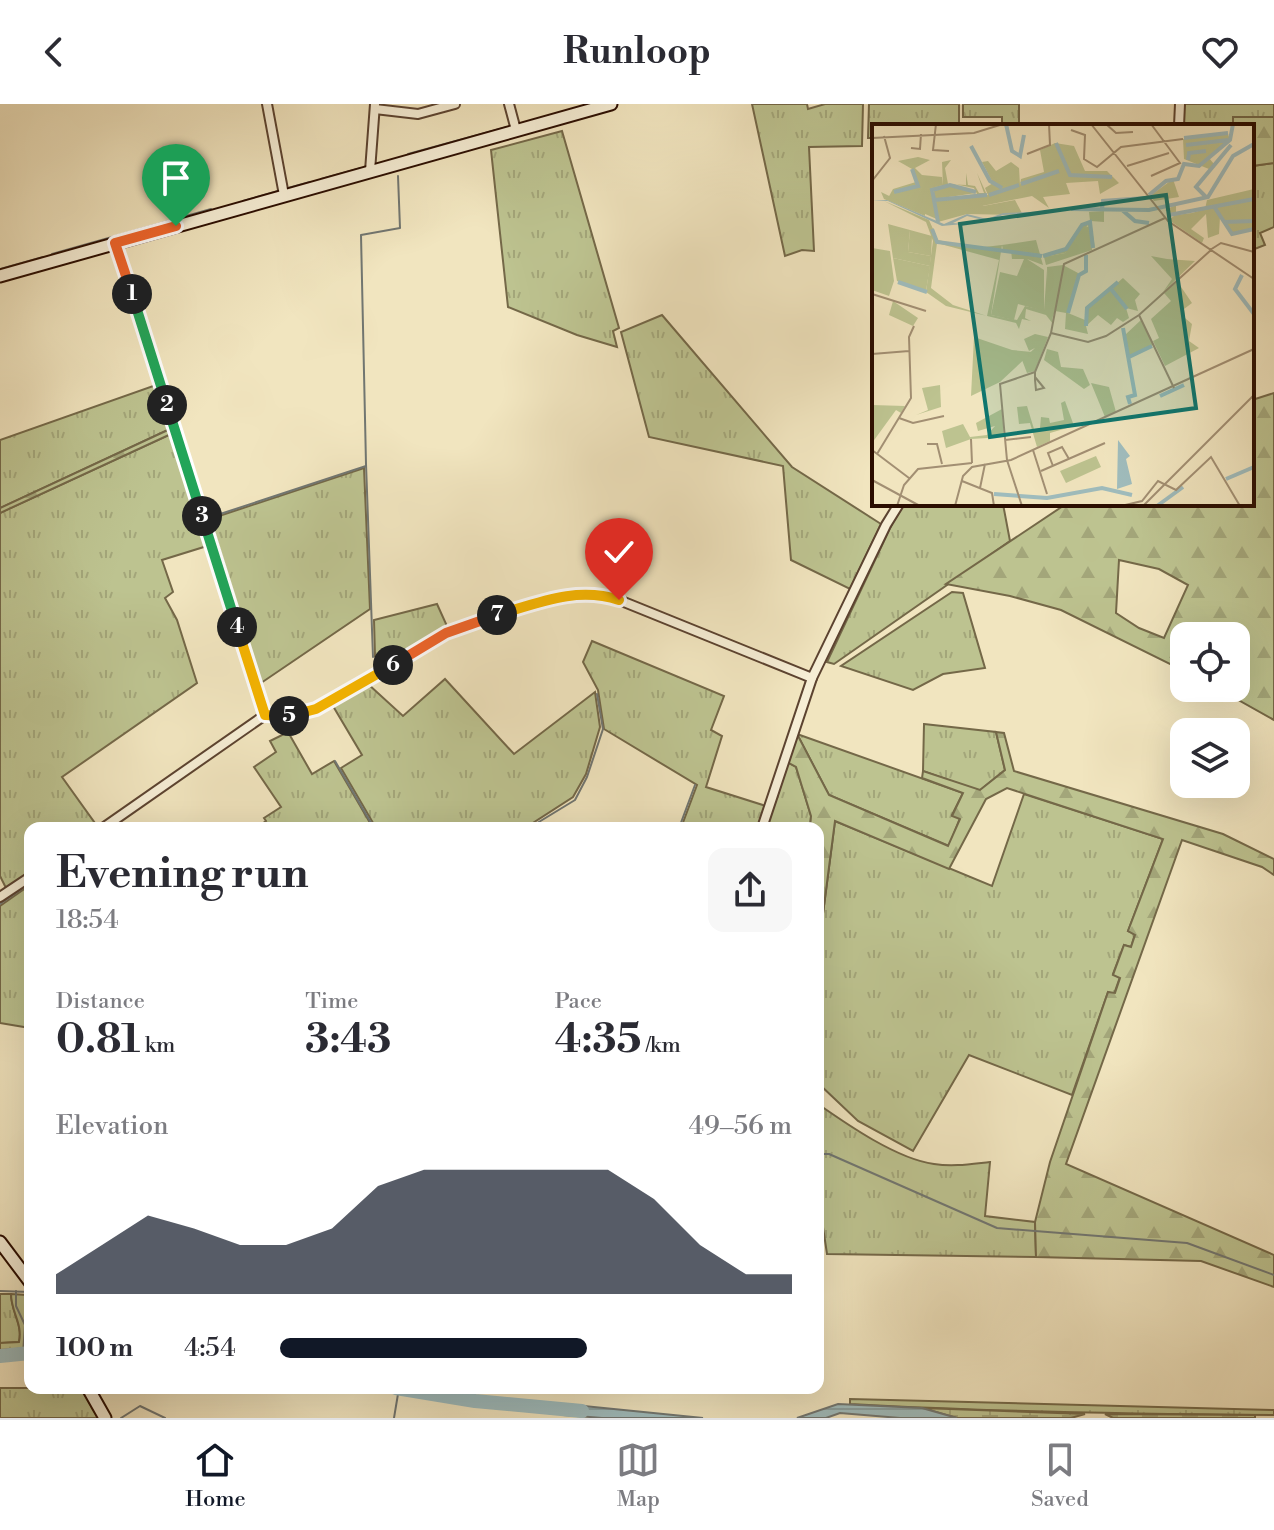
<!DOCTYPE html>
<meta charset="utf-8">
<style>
body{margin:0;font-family:"Libre Bodoni",serif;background:#f7f7f7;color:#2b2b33;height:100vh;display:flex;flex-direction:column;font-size:30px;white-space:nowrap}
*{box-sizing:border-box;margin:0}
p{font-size:26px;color:#7c7c81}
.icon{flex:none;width:44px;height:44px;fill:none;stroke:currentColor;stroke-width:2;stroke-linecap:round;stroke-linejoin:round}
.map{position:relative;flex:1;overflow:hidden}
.details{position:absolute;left:24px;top:718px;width:800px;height:572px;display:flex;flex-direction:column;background:#fff;border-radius:16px;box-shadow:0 8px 32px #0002}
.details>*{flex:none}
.tools{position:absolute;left:1170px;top:518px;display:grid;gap:16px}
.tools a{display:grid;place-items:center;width:80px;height:80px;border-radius:16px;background:#fff;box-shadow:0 8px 32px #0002;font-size:40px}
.pin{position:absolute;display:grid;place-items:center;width:68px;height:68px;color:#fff;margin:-82px -34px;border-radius:50% 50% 50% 0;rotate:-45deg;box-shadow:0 0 8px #0007}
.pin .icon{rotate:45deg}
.km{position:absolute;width:40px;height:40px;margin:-20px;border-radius:50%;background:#222;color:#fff;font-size:22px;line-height:40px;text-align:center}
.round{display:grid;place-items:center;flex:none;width:84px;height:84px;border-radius:16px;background:#f7f7f7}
.overview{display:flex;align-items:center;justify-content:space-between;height:136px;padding:0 32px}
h1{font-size:44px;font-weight:700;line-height:60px}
.metrics{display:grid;grid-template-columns:repeat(3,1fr);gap:12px;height:136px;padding:8px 32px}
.metrics div{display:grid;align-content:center}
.metrics b{font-size:40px;font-weight:700}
.metrics small{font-size:22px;font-weight:400}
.metrics p{font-size:22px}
.chart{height:224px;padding:16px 32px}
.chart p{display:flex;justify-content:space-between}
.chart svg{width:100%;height:144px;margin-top:8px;fill:#111827;opacity:.7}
ul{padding:0 32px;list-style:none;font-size:26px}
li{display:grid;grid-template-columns:128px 96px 1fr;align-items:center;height:60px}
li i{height:20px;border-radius:10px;background:#111827}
header{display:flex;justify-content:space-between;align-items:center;height:104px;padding:0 32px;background:#fff;font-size:36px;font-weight:700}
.dock{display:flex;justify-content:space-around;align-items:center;height:112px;border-top:2px solid #e1e1e2;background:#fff;font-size:22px;color:#7c7c81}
.dock a{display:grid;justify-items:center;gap:4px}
.dock .on{color:#111827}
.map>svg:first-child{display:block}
.grass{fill:url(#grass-tufts);stroke:#746848;stroke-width:2}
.forest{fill:url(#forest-firs);stroke:#746848;stroke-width:2;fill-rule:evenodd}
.wetland{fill:url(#wetland-marsh);stroke:#746848;stroke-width:2}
.water{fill:url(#water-rules);stroke:#717671;stroke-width:2}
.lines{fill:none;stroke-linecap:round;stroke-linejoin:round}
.stream{stroke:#717671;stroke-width:2}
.river{stroke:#9fbcbd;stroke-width:14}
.street-casing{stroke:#5c4330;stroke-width:12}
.secondary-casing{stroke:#2b0d00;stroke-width:15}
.street{stroke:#f6eed5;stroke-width:8}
.secondary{stroke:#f6eed5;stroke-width:11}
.split-1-casing{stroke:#fff;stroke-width:16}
.split-2-casing{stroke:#fff;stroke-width:16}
.split-3-casing{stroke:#fff;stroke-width:16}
.split-4-casing{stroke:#fff;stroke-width:16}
.split-5-casing{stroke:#fff;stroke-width:16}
.split-6-casing{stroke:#fff;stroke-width:16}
.split-7-casing{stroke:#fff;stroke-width:16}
.split-8-casing{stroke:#fff;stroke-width:16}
.split-1{stroke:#f0652b;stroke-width:10}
.split-2{stroke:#22a559;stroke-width:10}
.split-3{stroke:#22a559;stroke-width:10}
.split-4{stroke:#22a559;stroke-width:10}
.split-5{stroke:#f5b400;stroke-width:10}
.split-6{stroke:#f5b400;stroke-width:10}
.split-7{stroke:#f0652b;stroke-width:10}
.split-8{stroke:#f5b400;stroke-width:10}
.inset-river{fill:none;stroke:#9fbcbd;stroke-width:4}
.inset-road{fill:none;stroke:#a28f73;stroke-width:2}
.view{fill:#0f766e;fill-opacity:0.15;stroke:#0f766e;stroke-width:4}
.inset-edge{fill:none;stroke:#2b0d00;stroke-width:4}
</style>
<header><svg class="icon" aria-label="back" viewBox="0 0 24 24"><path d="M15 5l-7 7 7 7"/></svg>Runloop<svg class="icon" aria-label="heart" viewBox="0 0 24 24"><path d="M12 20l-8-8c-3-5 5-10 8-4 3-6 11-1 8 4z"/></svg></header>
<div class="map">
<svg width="1274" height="1314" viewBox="0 0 1274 1314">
<defs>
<pattern id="grass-tufts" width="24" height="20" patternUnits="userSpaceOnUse" patternTransform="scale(2)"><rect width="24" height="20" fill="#bdc390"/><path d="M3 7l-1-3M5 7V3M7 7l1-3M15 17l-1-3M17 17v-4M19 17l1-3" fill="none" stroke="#a3a67a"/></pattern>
<pattern id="forest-firs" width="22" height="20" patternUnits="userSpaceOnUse" patternTransform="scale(2)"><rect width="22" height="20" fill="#bdc390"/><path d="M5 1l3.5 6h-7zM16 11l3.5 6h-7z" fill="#a3a67a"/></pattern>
<pattern id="wetland-marsh" width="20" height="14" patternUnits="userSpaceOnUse" patternTransform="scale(2)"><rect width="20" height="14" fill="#bdc390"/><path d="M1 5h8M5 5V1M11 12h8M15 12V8" fill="none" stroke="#a3a67a"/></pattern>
<pattern id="water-rules" width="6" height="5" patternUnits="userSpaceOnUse" patternTransform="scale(2)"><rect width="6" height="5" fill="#9fbcbd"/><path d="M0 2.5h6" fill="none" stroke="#89a0a1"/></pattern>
</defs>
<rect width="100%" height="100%" fill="#f1e5bf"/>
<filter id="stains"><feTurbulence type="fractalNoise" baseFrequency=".0025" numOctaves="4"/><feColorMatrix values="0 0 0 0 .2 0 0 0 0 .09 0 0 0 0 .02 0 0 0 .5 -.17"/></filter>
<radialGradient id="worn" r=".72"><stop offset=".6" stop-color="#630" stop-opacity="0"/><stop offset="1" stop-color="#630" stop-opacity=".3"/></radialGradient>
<g class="grass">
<path d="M752 0H807L808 5 825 0H863L862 42 809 43 814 147 802 146 785 152Z"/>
<path d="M869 0H959V22H874V34H868Z"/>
<path d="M963 0H1019V22H1002V13H963Z"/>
<path d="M1184 0H1274V13H1233V22H1183Z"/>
<path d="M562 27 619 224 613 227 617 243 577 231 508 203 491 46Z"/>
<path d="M1274 59V123L1260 129 1265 141 1252 146V62Z"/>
<path d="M662 211 792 363 881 420 850 485 791 456 783 362 649 333 621 228Z"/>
<path d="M156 281 170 325 0 404V336Z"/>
<path d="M171 330 207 442 162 456 173 488 165 494 177 516 197 579 62 673 97 722 93 724H30V768L6 784 0 772V409Z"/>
<path d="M364 364 370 505 261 579 210 415Z"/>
<path d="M904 400H1003L1010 437 834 560 827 558 892 420Z"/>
<path d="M952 488 963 489 985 564 943 570 913 586 841 562Z"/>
<path d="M437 500 447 522 379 562 378 552H375L374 516Z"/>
<path d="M592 537 724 592 711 626 722 632 706 683 766 702 758 724H681L697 681 604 625 598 586 583 558Z"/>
<path d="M445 575 514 650 595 588 600 623 586 670 573 693 525 724H376L341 664 362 651 333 602 368 580 403 612Z"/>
<path d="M924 620 996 628 1005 666 979 687 923 667Z"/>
<path d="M288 628 312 670 334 657 373 724H256L266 717 264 714 281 703 254 663 276 648 270 637Z"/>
<path d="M797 630 963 689 952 711 960 714 949 742 829 691Z"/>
<path d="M787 658 796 663 811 712 810 724H765Z"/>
<path d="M1024 690 1163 735 1128 827 1135 830 1131 843 1124 841 1113 870 1120 873 1114 890 1108 888 1072 991 969 951 913 1047 858 1017 818 979V848L835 717 992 782Z"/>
<path d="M30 781V924L0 919V802Z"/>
<path d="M818 1000C848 1021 897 1055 934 1060 953 1063 971 1060 990 1058L985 1112 1035 1118 1036 1153 827 1150 818 1090Z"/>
<path d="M0 1190H11C11 1208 23 1220 19 1238L0 1239Z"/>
<path d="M0 1284H81L98 1314H0Z"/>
<path d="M850 1295 1274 1306V1311C1132 1310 991 1308 850 1300Z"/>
</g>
<g class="forest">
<path d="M1233 13H1274V59L1252 62V22H1233Z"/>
<path d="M1274 289V616L1217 584H1236V532H1184V567L1061 506 1010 492 946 480 1066 400H1252V296ZM1119 456 1159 465 1188 481 1164 534 1139 524 1116 509Z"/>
<path d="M170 325 171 330 0 409V404Z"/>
<path d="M996 628 1004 629 1014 667 1223 730 1274 755V771L1262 763 1182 736 1066 1060 1274 1151V1183L1201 1157 1036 1153 1035 1118 1050 1058 1108 888 1115 889 1120 874 1113 871 1124 841 1131 843 1135 831 1128 827 1163 735 1007 684 986 695 949 765 835 717 818 848V724H810L811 712 796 663 787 658 797 630 829 691 948 742 960 715 952 712 963 689 922 674 923 667 980 686 1005 666Z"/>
<path d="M11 1190 27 1191 30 1195V1244L0 1246V1239L19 1238C23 1220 11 1208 11 1190Z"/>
</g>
<g class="wetland">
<path d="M922 1304 1085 1310 1071 1314H957Z"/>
<path d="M1105 1310 1255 1311V1314H1113Z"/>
</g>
<g class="water">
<path d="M564 1300 703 1314H602L564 1311Z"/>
<path d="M838 1300 922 1304 957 1314H900L840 1309 826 1314H797Z"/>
</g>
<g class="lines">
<g class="stream">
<path d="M408 50 507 23"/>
<path d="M321 75 361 64"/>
<path d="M288 84 310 78"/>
<path d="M243 97 278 87"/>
<path d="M52 150 211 105"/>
<path d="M0 165 43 153"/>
<path d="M402 550 446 524"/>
<path d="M373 553 366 360 361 131 400 124 398 72"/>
<path d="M826 555 856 491"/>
<path d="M260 578 208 414 366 362"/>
<path d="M813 583 817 573"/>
<path d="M335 657 374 724"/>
<path d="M529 724 575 696 587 673 603 625 597 590"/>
<path d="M679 724 695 681"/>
<path d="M0 800 30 779"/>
<path d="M818 1050H829L997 1124 1187 1139 1274 1171"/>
<path d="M0 1187 30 1188"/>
<path d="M16 1187V1202L25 1221 23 1250"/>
<path d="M121 1314 140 1302 165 1314"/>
<path d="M394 1314 399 1284"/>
</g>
<g class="river">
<path d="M0 1252 30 1249"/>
<path d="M396 1284 475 1297 582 1307"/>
</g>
<defs>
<g id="street">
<path d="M267 0 284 91"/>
<path d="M509 0 516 26"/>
<path d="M375 5 418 10 455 0"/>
<path d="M1179 22 1180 0"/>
<path d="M370 67 375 0"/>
<path d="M115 139 265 611"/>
<path d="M103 724 265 611H299L316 605 446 529 487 514 567 491 597 490 619 496 812 574"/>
<path d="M762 724 812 574 886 421 899 400"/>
<path d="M0 793 30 773"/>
</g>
<g id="secondary">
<path d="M0 172 611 0"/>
<path d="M0 1138 30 1178"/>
<path d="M88 1284 105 1314"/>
</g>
</defs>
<use href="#street" class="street-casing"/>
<use href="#secondary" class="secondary-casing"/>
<use href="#street" class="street"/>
<use href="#secondary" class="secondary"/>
</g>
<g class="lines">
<defs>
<path id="split-1" d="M132 190 115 139 176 122"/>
<path id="split-2" d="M132 190 167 301"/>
<path id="split-3" d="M167 301 202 412"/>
<path id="split-4" d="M202 412 237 523"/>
<path id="split-5" d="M237 523 265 611 289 612"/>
<path id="split-6" d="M289 612 316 605 393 561"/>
<path id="split-7" d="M393 561 446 529 497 511"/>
<path id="split-8" d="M497 511C538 499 577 482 619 496"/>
</defs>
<use href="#split-1" class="split-1-casing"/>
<use href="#split-2" class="split-2-casing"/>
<use href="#split-3" class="split-3-casing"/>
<use href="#split-4" class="split-4-casing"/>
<use href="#split-5" class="split-5-casing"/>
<use href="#split-6" class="split-6-casing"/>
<use href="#split-7" class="split-7-casing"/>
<use href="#split-8" class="split-8-casing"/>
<use href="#split-1" class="split-1"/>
<use href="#split-2" class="split-2"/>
<use href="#split-3" class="split-3"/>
<use href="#split-4" class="split-4"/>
<use href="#split-5" class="split-5"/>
<use href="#split-6" class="split-6"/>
<use href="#split-7" class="split-7"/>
<use href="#split-8" class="split-8"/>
</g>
<g transform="translate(872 20)">
<rect width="382" height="382" fill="#f1e5bf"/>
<path d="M356 10 358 16 337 34 342 40 337 45 312 35 311 15ZM183 19 202 22 213 47H235L247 59 228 70 226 57 194 59 198 70 171 73 177 84 160 72 110 82 105 73 116 71 113 64 121 59 110 38 116 37 124 47 139 38 147 44 148 61 149 55 172 48 168 26ZM46 33 58 36 43 44 50 51 70 53 71 61 47 67 59 66 67 96 16 74 21 65 44 58 40 45 26 37ZM301 55 307 73 282 77 278 72ZM82 61 104 69 63 75 61 65ZM382 65V105L360 110 348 93 347 110 336 114 334 90 319 105 332 114 330 119 297 96 303 91 293 86 304 81V91L320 89 333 85 335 76ZM218 102 220 126 174 141 172 133 193 129 208 105ZM38 106 60 112 59 132 36 128ZM164 116 171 141 155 135 172 146V187L146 180 142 196 119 191 128 148 145 152 152 135H140L139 126H131L130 121ZM0 124 18 127 22 157 17 172 0 166ZM279 132 295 135 323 137 291 168 300 155ZM21 134 58 142 54 167 25 157ZM191 141 206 149 196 189 213 196 215 185 251 154 268 170 263 176 266 187 254 184 257 194 251 198 245 194 239 201 226 191 214 202 216 210 193 205 194 189 183 187 180 195 176 187 175 143ZM305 157 320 179 312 185 313 194 320 200 317 217 327 224 293 242 281 217 287 214 279 195 299 177 292 169ZM21 177 46 194 41 202 17 191ZM269 196 281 221 257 233 253 211ZM163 210 176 213 163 247 155 249 150 236 163 224 157 227 152 215ZM175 225 186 228 189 243 211 245 218 261 212 265 172 236ZM219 259 237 263 244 288 233 293ZM68 261 69 283 44 291 56 286 50 264ZM193 277 202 302 178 309V317L165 323 158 299 147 300 145 283 155 282 162 305 168 304 169 293 177 294 178 299 192 296 189 279ZM0 281 33 282 29 289 24 286 0 319ZM130 285 132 313 99 315 74 324 70 307 91 300 98 313 115 311 123 302 106 307 104 299ZM224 332 229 343 194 359 188 347Z" fill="#bdc390"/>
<path d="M79 36 73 44 76 60 94 61V49L96 61 103 62 107 69H112L105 49 115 71 106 72 102 64 82 60 61 65 67 96 59 66 53 69V92L12 75 9 68 48 87 52 70 47 66 71 61 70 38ZM12 77 57 96 66 116 103 124 130 121 119 191 145 196 153 182 172 186 175 146 181 200 174 191 154 185 153 194 159 197 150 195 147 205 144 199 74 182 54 168 61 117 54 98ZM65 119 127 136 115 192 81 181 59 164ZM232 87V98L219 97 223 125 216 101 193 129 172 133 194 124 209 101 218 97 217 88ZM102 213 140 226 160 228 128 258 99 272Z" fill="#bdc390" fill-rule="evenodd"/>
<path d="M104 70 111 82 143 76 151 91 95 90 66 98 62 76ZM16 100 38 106 36 128 59 132 58 142 21 134Z" fill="#bdc390"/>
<path d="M15 76 72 100 95 90 115 95 131 89 203 86 131 91 115 97 95 92 81 99 91 100 70 102 16 77H0ZM246 316 258 332 254 335 260 360 245 365Z" fill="#9fbcbd"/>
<path class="inset-river" d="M134 0 140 27 148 32 152 11M312 14 356 9M184 19 198 51 240 53M314 21 356 16M99 22 118 57 130 64M316 36 317 29 334 27M149 60 187 47M22 68 46 62 40 45M117 71 147 61M277 71 294 57 306 55 312 40 327 42 358 16 361 0M334 73 324 63 359 21M62 75 60 66 78 61 104 68M343 84 360 110 382 105M199 85 277 86 336 73 361 32 382 20M230 85 231 77 274 74M249 85 263 97 277 99M297 91 382 75M66 98 62 76 115 71M352 98 382 97M60 105 65 118 170 132M171 132 194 125 210 101 218 98 221 124M370 151 363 165 382 190M26 158 55 168M239 165 255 185M196 189 207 151 214 147V131M214 202 215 184 246 158M251 204 263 271 256 273 258 280M257 233 280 222M288 272 312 261M354 355 382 343M122 370 175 374 230 364 260 371M285 382 311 363"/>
<path class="inset-road" d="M64 0 61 26 77 27M219 0 296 97 382 155M234 0 244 9 261 8M199 6 213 11 212 35 225 43 249 23 311 15M0 14 102 9 131 0M39 24 48 25 49 10M155 30 178 21 177 0M255 42 297 29M279 52 308 39 279 0M0 57 18 34 12 12M338 126 349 119 382 128M0 170 54 187M267 191 302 264M179 209 216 218 234 212 267 191 339 126M0 230 37 227M163 253 172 264 164 266 163 256V248L179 209 192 140 293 94M27 294 41 299 72 292M99 315 100 339M133 316 159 313M55 320H65L70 340M0 326 37 354M161 326 175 370M5 330 39 274 37 213 42 202M181 342 176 329 190 323 197 335M169 347 233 319M0 356 48 382M90 357 120 369 122 382M108 364 113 340M25 382 32 361 46 345 100 339M83 382 91 352 100 343 139 336 382 225M150 382 135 336 128 260 163 248M249 382 270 377 286 357 304 366 339 333 368 382M271 382 382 271"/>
<path class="view" d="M294 71 324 284 118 313 88 100Z"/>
<rect width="382" height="382" class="inset-edge"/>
</g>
<rect width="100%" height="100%" filter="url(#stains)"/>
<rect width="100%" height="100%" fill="url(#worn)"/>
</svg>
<div class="tools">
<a><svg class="icon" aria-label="locate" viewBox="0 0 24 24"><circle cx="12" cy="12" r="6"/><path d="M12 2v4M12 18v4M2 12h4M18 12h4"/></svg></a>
<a><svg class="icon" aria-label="layers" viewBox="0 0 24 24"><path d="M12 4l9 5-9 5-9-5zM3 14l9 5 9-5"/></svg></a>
</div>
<div class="pin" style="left:176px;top:122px;background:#1e9e55"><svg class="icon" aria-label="arrive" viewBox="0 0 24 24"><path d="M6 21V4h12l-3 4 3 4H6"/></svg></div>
<div class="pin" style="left:619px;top:496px;background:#d93025"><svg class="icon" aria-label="check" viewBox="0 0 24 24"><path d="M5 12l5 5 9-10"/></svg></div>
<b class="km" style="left:132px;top:190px">1</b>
<b class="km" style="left:167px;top:301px">2</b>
<b class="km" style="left:202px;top:412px">3</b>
<b class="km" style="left:237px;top:523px">4</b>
<b class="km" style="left:289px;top:612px">5</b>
<b class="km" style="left:393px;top:561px">6</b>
<b class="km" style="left:497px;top:511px">7</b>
<section class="details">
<div class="overview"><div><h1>Evening run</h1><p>18:54</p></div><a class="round"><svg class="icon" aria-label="share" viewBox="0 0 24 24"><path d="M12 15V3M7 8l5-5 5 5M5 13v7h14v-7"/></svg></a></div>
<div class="metrics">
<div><p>Distance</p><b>0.81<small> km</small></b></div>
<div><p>Time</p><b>3:43</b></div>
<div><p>Pace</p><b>4:35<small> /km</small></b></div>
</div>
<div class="chart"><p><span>Elevation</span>49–56 m</p>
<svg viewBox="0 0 160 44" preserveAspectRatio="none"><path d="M0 44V38L10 29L20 20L30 24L40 29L50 29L60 24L70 11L80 6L90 6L100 6L110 6L120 6L130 15L140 29L150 38L160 38V44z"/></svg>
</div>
<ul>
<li><b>100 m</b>4:54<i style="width:60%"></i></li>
</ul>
</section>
</div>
<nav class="dock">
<a class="on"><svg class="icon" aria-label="home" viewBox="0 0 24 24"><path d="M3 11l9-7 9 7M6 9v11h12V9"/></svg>Home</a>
<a><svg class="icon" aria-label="map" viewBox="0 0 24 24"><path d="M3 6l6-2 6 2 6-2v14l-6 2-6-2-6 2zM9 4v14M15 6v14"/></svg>Map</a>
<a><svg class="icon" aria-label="saved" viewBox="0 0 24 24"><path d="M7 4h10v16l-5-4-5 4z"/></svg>Saved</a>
</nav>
